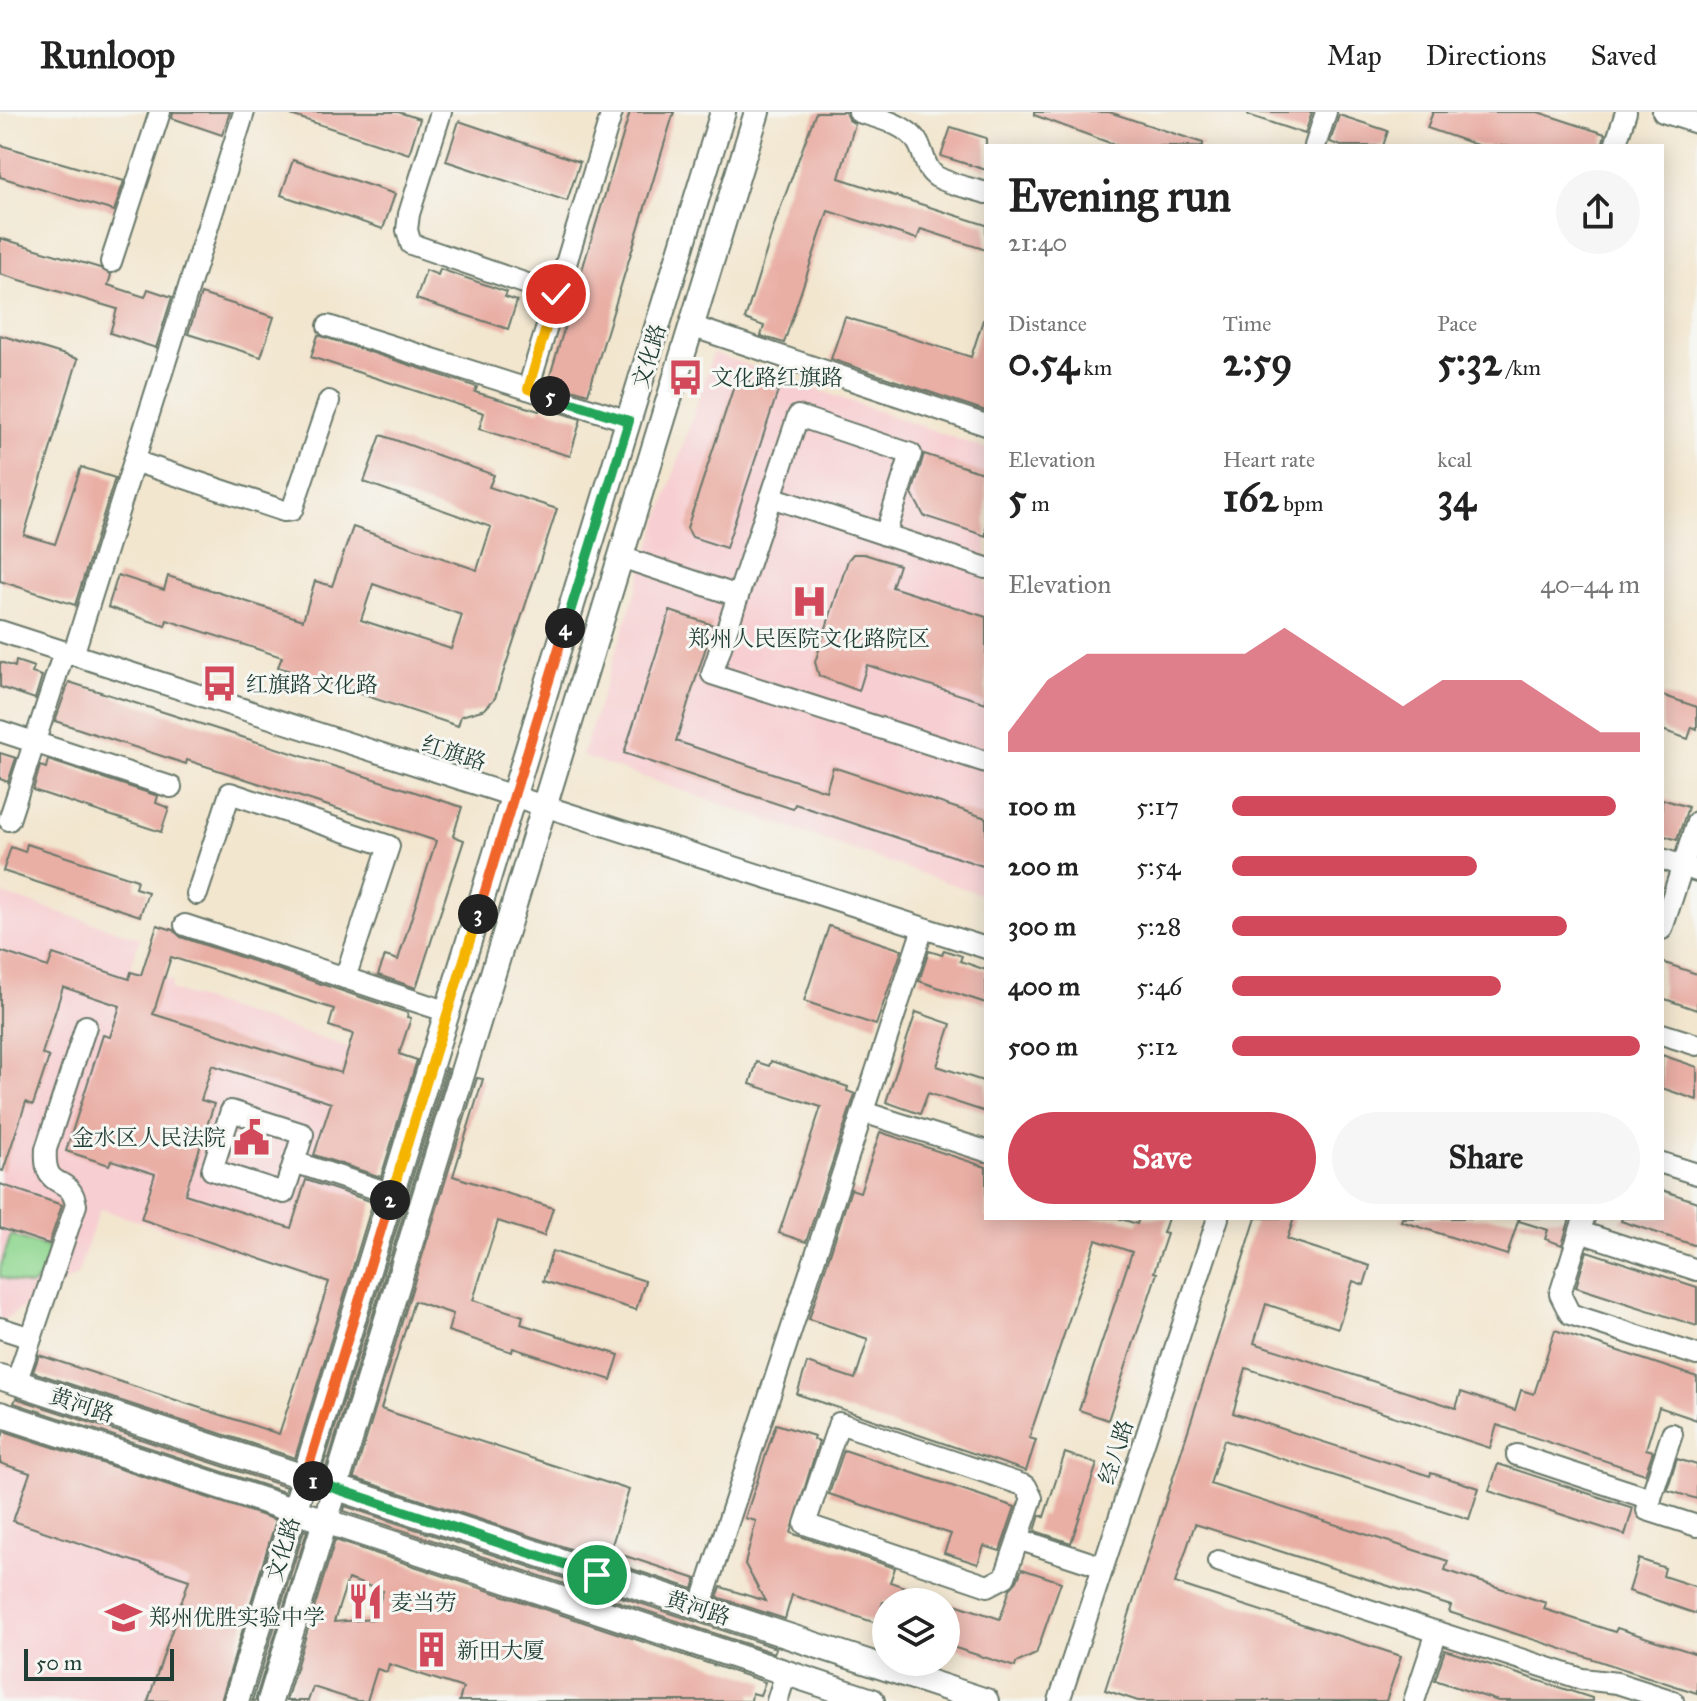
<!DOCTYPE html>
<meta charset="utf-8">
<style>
body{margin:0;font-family:"IM FELL Great Primer","Noto Serif SC",serif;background:#f6f6f6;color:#222;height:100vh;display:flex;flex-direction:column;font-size:30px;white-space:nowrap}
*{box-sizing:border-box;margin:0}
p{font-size:26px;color:#767676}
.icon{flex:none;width:44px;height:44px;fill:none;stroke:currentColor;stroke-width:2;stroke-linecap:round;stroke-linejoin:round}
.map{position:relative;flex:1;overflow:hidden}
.side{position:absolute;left:984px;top:32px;width:680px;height:1076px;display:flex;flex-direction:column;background:#fff;border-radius:0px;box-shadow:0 4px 20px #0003}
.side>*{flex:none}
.buttons{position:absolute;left:872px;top:1476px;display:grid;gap:16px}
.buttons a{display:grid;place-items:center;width:88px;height:88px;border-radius:50%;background:#fff;box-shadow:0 4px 20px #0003;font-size:40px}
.scale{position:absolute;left:24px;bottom:20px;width:150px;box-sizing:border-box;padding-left:8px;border:4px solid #1f3d34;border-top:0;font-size:22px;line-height:28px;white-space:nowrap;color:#1f3d34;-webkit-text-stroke:6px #f6f6f2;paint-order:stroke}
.pin{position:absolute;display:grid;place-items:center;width:68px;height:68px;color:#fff;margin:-34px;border:4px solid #fff;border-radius:50%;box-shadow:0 2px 8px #0007}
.km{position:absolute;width:40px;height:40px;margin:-20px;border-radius:50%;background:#222;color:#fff;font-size:22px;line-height:40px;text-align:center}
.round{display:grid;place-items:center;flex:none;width:84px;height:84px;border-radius:42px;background:#f6f6f6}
.overview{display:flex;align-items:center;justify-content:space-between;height:136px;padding:0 24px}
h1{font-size:44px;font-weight:700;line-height:60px}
.stats{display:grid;grid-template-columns:repeat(3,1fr);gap:12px;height:136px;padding:8px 24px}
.stats div{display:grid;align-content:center}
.stats b{font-size:40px;font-weight:700}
.stats small{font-size:22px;font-weight:400}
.stats p{font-size:22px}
.chart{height:224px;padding:16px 24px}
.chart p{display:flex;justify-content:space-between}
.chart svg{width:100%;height:144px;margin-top:8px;fill:#d1495b;opacity:.7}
.button{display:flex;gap:16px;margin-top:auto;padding:16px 24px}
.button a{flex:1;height:92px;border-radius:48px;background:#d1495b;color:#fff;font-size:32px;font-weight:700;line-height:92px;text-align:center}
.button a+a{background:#f6f6f6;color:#222}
ul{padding:0 24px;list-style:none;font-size:26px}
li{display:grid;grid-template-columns:128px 96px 1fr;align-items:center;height:60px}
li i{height:20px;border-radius:10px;background:#d1495b}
header{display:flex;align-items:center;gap:48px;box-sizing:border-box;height:112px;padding:0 40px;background:#fff;border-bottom:2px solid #e0e0e0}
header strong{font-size:38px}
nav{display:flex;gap:44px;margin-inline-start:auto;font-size:28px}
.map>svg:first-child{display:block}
.built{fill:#f7cfd2}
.green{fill:#90d790;stroke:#588a62;stroke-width:2}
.building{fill:#e9aea4;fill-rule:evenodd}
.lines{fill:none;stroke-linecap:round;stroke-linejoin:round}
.minor-casing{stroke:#69786a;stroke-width:24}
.major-casing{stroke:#69786a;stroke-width:28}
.minor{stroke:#fff;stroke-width:20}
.major{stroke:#fff;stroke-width:24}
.split-1-casing{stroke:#fff;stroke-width:16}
.split-2-casing{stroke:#fff;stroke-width:16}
.split-3-casing{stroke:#fff;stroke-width:16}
.split-4-casing{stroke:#fff;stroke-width:16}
.split-5-casing{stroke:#fff;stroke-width:16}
.split-6-casing{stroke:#fff;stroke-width:16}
.split-1{stroke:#22a559;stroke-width:10}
.split-2{stroke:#f0652b;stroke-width:10}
.split-3{stroke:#f5b400;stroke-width:10}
.split-4{stroke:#f0652b;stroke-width:10}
.split-5{stroke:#22a559;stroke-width:10}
.split-6{stroke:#f5b400;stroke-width:10}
.labels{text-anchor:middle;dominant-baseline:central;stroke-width:6;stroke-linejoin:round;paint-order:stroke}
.street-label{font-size:22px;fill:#1f3d34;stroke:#f6f6f2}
.poi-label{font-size:22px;fill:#1f3d34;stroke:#f6f6f2;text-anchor:start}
</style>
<header>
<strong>Runloop</strong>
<nav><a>Map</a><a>Directions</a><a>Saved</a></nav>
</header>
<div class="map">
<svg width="1697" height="1589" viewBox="0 0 1697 1589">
<rect width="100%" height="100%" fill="#f6f6f2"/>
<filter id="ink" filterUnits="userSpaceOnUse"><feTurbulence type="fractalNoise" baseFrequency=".0125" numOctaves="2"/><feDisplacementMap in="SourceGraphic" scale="16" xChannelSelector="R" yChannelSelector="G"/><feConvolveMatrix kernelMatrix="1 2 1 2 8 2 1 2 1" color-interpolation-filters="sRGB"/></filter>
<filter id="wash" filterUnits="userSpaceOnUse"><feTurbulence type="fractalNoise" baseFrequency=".006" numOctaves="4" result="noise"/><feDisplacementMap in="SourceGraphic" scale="32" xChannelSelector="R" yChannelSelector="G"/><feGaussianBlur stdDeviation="1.8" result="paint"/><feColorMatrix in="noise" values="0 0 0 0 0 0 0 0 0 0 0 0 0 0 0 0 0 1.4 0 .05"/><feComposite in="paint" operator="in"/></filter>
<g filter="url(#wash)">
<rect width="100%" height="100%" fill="#f2e6cf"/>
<g class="built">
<path d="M713 241 986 337V784L582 644Z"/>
<path d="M0 781 140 826 131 855 173 869 171 878 404 953 333 1172 100 1097 77 1163 0 1210Z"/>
<path d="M0 1329 275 1421 219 1589H0Z"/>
</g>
<path class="green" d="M11 1123 49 1136C45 1149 43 1170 29 1174L0 1165V1156Z"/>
<g id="blocks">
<g class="building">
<path d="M173 0H230L222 23 172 6Z"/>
<path d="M291 0H398L420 7 409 42 291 3Z"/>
<path d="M630 0H674L588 282 548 270Z"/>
<path d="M816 0H846L849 8 855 12 839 66 986 113V138L921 117 917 127 828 99 784 231 761 224 764 214 745 207 776 108Z"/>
<path d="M1034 0H1109L1203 31V34H1118L1034 3Z"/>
<path d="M1248 0H1312L1305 22 1248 3Z"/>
<path d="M1433 0H1538L1605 22 1602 34H1480L1427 16Z"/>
<path d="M1339 3 1388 19 1383 34H1341L1330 30Z"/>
<path d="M459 9 580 50 567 89 446 49Z"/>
<path d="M951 15 986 26V58L941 44Z"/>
<path d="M0 33 124 69 114 99 0 65Z"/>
<path d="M293 48 395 82 383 117 281 83Z"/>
<path d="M0 126 100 156 111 163 108 173 145 185 148 177 172 185 156 236 110 221 117 197 0 162Z"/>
<path d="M440 157 507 180 505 185 517 189 508 217 416 187 426 158 438 163Z"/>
<path d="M201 182 274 205 261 245 188 222Z"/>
<path d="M845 205 971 245 983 208H986V299L831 247Z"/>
<path d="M0 223 78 247 24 423 55 432 81 355 115 366 75 493 0 469Z"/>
<path d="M318 223 477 275 475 280 539 299 541 295 581 307 570 344 479 317 484 301 311 245Z"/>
<path d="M737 265 778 279 726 436 692 425 687 416Z"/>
<path d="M381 323 494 363 489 375 557 397 495 586 485 597 461 604 458 614 278 555 282 545 167 508 165 514 108 495 118 463 164 478 168 464 303 508 315 469 332 474 353 415 477 458 491 415 364 370ZM373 472 462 503 451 537 361 508Z"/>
<path d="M924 342 986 362V424L924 404 912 382Z"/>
<path d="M853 442H864L899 453 892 475 986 505V591L867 553 859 579 819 564 815 550 848 448Z"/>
<path d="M670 499 713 513 676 629 826 679 833 655 986 706V755L795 692 793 697 624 641Z"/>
<path d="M16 549 34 555 32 561 42 564 35 587 0 575V550L15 555Z"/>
<path d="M69 570 462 695 453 724 464 728 416 876 378 863 385 844 398 848 436 729 187 648 186 652 55 609Z"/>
<path d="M1662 583 1697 595V617L1692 615 1688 627 1662 618Z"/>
<path d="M0 641 16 646 8 670 0 667Z"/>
<path d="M48 648 158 684 156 691 169 696 161 720 33 678 40 654 46 656Z"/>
<path d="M1662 687 1688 695 1677 728 1662 723Z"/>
<path d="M27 732 137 768 135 776 148 780 140 804 3 759 11 735 25 740Z"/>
<path d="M157 813 173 818 181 825 408 901 407 905 411 906 399 942 417 948 381 1065 314 1043 331 991 212 953 201 988 214 992 185 1082 291 1116 306 1068 373 1090 295 1346 33 1260 39 1243 279 1322 329 1170 141 1107 155 1062 111 1048 109 1053 66 1039 103 923 110 925 120 894 63 875 42 942 49 945 33 993 26 990 3 1059 0 1058V839L48 855 53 842 129 867 131 860 141 863ZM171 845 334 897 329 914 353 922 341 961 153 902Z"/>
<path d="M829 814 902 838 876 913 804 889Z"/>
<path d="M944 838 962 844 960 849 986 858V891L919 869 929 839 942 843Z"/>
<path d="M1662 850 1697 862V898L1662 886Z"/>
<path d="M916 900 951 912 937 954 986 970V1000L928 981 920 1002 886 990Z"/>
<path d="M1662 943 1697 955V988L1662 976Z"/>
<path d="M771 949 848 975 847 979 855 982 806 1130 779 1121 821 995 750 972 757 950 769 954Z"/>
<path d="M446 956 448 957 326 1356 323 1355Z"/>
<path d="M477 966 483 967 453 1064 553 1096 544 1124 498 1109 473 1188 523 1204 521 1212 619 1243 611 1268 513 1236 512 1240 448 1219 453 1202 414 1189 381 1297 629 1378 610 1439 696 1467 693 1477 354 1366Z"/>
<path d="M880 1020 986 1055V1106H1118L1137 1112 1139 1106H1168L1163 1121 1167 1122 1154 1160 1157 1161 1108 1308 1079 1298 1132 1140 1096 1128 1029 1326 1036 1328 1026 1359 797 1282 807 1251 855 1267 868 1227 809 1207 851 1077 860 1080Z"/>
<path d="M0 1072 62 1093 49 1132 0 1116Z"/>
<path d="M1662 1078 1697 1090V1134L1621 1109 1622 1106H1662Z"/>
<path d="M1256 1106H1294L1287 1127 1370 1154 1364 1173 1353 1169 1338 1216 1266 1192 1254 1231 1456 1296 1461 1280 1515 1298 1521 1278 1534 1282 1555 1218 1697 1265V1308L1659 1295 1646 1337 1653 1339 1645 1362 1497 1313 1490 1336 1246 1256 1233 1301 1430 1364 1431 1361 1479 1376 1469 1407 1224 1328 1210 1372 1448 1449 1445 1458 1546 1491 1544 1497 1615 1520 1617 1516 1697 1542V1581L1449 1500 1451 1494 1195 1412 1175 1471 1401 1544 1386 1589H1138L1105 1578Z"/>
<path d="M1402 1106H1519L1507 1143 1401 1109Z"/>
<path d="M1520 1106H1570L1562 1133 1545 1127 1548 1118 1519 1109Z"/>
<path d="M552 1139 645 1169 636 1198 543 1169Z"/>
<path d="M1587 1139 1697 1175V1214L1576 1175Z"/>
<path d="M16 1286 286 1375 284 1380 14 1291Z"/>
<path d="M776 1312 814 1324 813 1327 819 1329 791 1421 895 1456 890 1470 939 1487V1490H883L876 1511 792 1483 785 1507 717 1485 721 1475 765 1489 745 1452 756 1409 745 1406Z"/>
<path d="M4 1319 276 1408 221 1589H148L189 1468 13 1409 30 1361 0 1351V1331Z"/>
<path d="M844 1338 1015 1395 1000 1439 984 1434 978 1452 944 1441 951 1422 829 1382Z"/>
<path d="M1065 1341 1097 1352 1071 1431 1035 1419 1040 1403 1044 1405Z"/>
<path d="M1677 1347 1697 1353V1387L1667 1378Z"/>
<path d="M1498 1352 1633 1396 1625 1423 1489 1379Z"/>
<path d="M345 1394 776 1536 774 1541 344 1399Z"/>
<path d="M304 1418 307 1419 255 1589H252Z"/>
<path d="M335 1428 765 1570 760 1583 752 1581 751 1589H459L463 1576 389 1552 387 1560 377 1557 367 1589H357L313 1575 308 1589H286ZM348 1467 383 1479 374 1507 334 1510Z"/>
<path d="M1639 1447 1665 1456 1663 1464 1697 1475V1502L1629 1479Z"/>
<path d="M1022 1457 1061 1470 1036 1542 1016 1551 1015 1555 946 1533V1489L1000 1507 1010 1477 1017 1469Z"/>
<path d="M1445 1538 1592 1586V1589H1498L1435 1568Z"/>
</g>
</g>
</g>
<g filter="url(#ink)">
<use href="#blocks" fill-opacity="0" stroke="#69786a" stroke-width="2"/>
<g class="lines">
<defs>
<g id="minor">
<path d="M441 0 409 102 407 118 411 132 556 182"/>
<path d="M859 0C878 6 910 13 919 33 925 44 925 58 937 65 951 73 971 76 986 81"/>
<path d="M1663 0 1697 11"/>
<path d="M1315 34 1326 0"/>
<path d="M1615 34 1626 0"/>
<path d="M111 150 160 0"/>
<path d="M328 214 629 309"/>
<path d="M691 214 986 313"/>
<path d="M528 277 612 0"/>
<path d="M134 349 284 399 292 398 329 289"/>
<path d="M771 385 986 456"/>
<path d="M885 423 911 342 798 304 712 562 986 650"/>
<path d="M621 445 738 484"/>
<path d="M0 519 986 836"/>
<path d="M73 543 244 0"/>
<path d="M0 619 171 675"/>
<path d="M9 708 64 540"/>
<path d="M1662 747 1697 759"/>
<path d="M197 782 230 681 389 734 345 866"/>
<path d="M185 813 448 900"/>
<path d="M1662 817 1697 710"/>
<path d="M1662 922 1697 933"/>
<path d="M231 999 303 1022 284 1081 212 1058Z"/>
<path d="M863 1000 986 1039"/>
<path d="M294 1050 392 1082"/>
<path d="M1662 1051 1697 1062"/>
<path d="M1584 1106 1560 1182 1570 1202 1697 1243"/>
<path d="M1580 1120 1697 1158"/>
<path d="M0 1216 31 1226"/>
<path d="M16 1271 76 1093C70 1059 43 1083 46 1037L86 914"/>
<path d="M839 1311 1026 1374 1032 1386 1005 1465 988 1474 805 1412Z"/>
<path d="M1672 1322 1647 1398 1697 1414"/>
<path d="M1517 1343 1651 1387"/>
<path d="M1018 1427 1103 1455"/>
<path d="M1218 1449 1582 1567 1617 1571 1673 1589"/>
<path d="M700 1496 923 816"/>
<path d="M777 1589 786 1561"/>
<path d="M1059 1589 1218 1106"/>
<path d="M1414 1589 1437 1520"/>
</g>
<g id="major">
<path d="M0 1265 986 1589"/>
<path d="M0 1302 872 1589"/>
<path d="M236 1589 723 0"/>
<path d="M270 1589 757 0"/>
</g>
</defs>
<use href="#minor" class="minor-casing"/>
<use href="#major" class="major-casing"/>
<use href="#minor" class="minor"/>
<use href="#major" class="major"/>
</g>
</g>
<g class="lines" filter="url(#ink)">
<defs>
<path id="split-1" d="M313 1369 597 1463"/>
<path id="split-2" d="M313 1369 305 1366 390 1088"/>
<path id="split-3" d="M390 1088 478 802"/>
<path id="split-4" d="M478 802 565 516"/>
<path id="split-5" d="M550 284 629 309 565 516"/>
<path id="split-6" d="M550 284 528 277 556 182"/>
</defs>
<use href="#split-1" class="split-1-casing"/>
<use href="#split-2" class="split-2-casing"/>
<use href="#split-3" class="split-3-casing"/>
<use href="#split-4" class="split-4-casing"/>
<use href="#split-5" class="split-5-casing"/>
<use href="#split-6" class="split-6-casing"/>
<use href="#split-1" class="split-1"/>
<use href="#split-2" class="split-2"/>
<use href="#split-3" class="split-3"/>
<use href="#split-4" class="split-4"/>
<use href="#split-5" class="split-5"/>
<use href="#split-6" class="split-6"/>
</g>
<defs>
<symbol id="bus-bare" viewBox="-9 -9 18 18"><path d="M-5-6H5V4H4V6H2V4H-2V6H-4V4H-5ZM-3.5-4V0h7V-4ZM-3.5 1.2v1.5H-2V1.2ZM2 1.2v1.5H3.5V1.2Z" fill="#d1495b" stroke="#f6f6f2" stroke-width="2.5" paint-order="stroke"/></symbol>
<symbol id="hospital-bare" viewBox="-9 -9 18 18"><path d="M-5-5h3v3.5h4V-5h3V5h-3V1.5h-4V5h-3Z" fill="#d1495b" stroke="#f6f6f2" stroke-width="2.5" paint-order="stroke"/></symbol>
<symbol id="civic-bare" viewBox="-9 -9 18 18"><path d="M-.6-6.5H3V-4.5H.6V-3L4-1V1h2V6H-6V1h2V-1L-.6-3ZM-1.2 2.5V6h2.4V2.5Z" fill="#d1495b" stroke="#f6f6f2" stroke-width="2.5" paint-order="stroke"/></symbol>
<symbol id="restaurant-bare" viewBox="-9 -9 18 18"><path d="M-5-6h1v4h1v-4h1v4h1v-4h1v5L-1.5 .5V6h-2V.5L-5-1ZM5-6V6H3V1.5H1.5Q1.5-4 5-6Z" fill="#d1495b" stroke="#f6f6f2" stroke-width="2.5" paint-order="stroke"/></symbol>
<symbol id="school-bare" viewBox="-9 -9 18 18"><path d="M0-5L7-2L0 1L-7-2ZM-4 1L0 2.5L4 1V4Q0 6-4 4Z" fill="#d1495b" stroke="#f6f6f2" stroke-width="2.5" paint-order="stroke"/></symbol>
<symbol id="building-bare" viewBox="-9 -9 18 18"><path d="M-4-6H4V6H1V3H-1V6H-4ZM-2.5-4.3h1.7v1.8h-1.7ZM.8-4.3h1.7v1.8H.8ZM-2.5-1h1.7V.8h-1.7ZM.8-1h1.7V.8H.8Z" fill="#d1495b" stroke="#f6f6f2" stroke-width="2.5" paint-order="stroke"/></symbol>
</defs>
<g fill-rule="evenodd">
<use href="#bus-bare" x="660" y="240" width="51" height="51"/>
<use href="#hospital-bare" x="784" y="464" width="51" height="51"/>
<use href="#bus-bare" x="194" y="546" width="51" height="51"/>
<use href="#civic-bare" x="226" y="1000" width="51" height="51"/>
<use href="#restaurant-bare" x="340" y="1464" width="51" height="51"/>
<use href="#school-bare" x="98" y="1480" width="51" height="51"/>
<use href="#building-bare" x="406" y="1512" width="51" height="51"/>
</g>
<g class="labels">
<g class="street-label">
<text transform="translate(649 244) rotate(-73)">文化路</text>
<text transform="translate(454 641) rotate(18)">红旗路</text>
<text transform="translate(82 1293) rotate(18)">黄河路</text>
<text transform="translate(1116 1340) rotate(-72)">经八路</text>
<text transform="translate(283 1437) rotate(-73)">文化路</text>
<text transform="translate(698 1496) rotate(18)">黄河路</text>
</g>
<g class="poi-label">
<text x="711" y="265">文化路红旗路</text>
<text x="809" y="526" text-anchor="middle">郑州人民医院文化路院区</text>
<text x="246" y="572">红旗路文化路</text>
<text x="226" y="1025" text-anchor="end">金水区人民法院</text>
<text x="391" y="1490">麦当劳</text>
<text x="149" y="1505">郑州优胜实验中学</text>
<text x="457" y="1538">新田大厦</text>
</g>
</g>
</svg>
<div class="buttons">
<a><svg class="icon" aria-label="layers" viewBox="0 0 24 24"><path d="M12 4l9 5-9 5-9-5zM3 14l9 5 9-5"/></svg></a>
</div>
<div class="scale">50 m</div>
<div class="pin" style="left:597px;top:1463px;background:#1e9e55"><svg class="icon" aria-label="arrive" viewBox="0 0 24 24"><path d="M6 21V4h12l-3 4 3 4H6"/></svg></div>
<div class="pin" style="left:556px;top:182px;background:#d93025"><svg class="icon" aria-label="check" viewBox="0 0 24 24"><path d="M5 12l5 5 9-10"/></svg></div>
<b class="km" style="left:313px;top:1369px">1</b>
<b class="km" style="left:390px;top:1088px">2</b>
<b class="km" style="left:478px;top:802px">3</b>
<b class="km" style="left:565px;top:516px">4</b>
<b class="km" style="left:550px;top:284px">5</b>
<section class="side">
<div class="overview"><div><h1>Evening run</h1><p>21:40</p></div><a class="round"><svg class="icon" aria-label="share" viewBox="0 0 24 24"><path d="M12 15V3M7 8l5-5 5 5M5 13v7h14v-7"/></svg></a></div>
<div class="stats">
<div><p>Distance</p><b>0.54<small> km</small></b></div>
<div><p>Time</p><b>2:59</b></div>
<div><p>Pace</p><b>5:32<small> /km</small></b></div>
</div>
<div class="stats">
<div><p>Elevation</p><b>5<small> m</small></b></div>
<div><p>Heart rate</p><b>162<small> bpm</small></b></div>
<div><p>kcal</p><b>34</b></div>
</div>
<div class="chart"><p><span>Elevation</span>40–44 m</p>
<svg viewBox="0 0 160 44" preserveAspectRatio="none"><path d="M0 44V38L10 22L20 14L30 14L40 14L50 14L60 14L70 6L80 14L90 22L100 30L110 22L120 22L130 22L140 30L150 38L160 38V44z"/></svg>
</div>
<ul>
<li><b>100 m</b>5:17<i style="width:94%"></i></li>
<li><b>200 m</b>5:54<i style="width:60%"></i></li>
<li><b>300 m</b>5:28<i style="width:82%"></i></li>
<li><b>400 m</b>5:46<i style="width:66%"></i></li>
<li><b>500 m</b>5:12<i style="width:100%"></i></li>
</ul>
<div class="button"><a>Save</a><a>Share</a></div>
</section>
</div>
